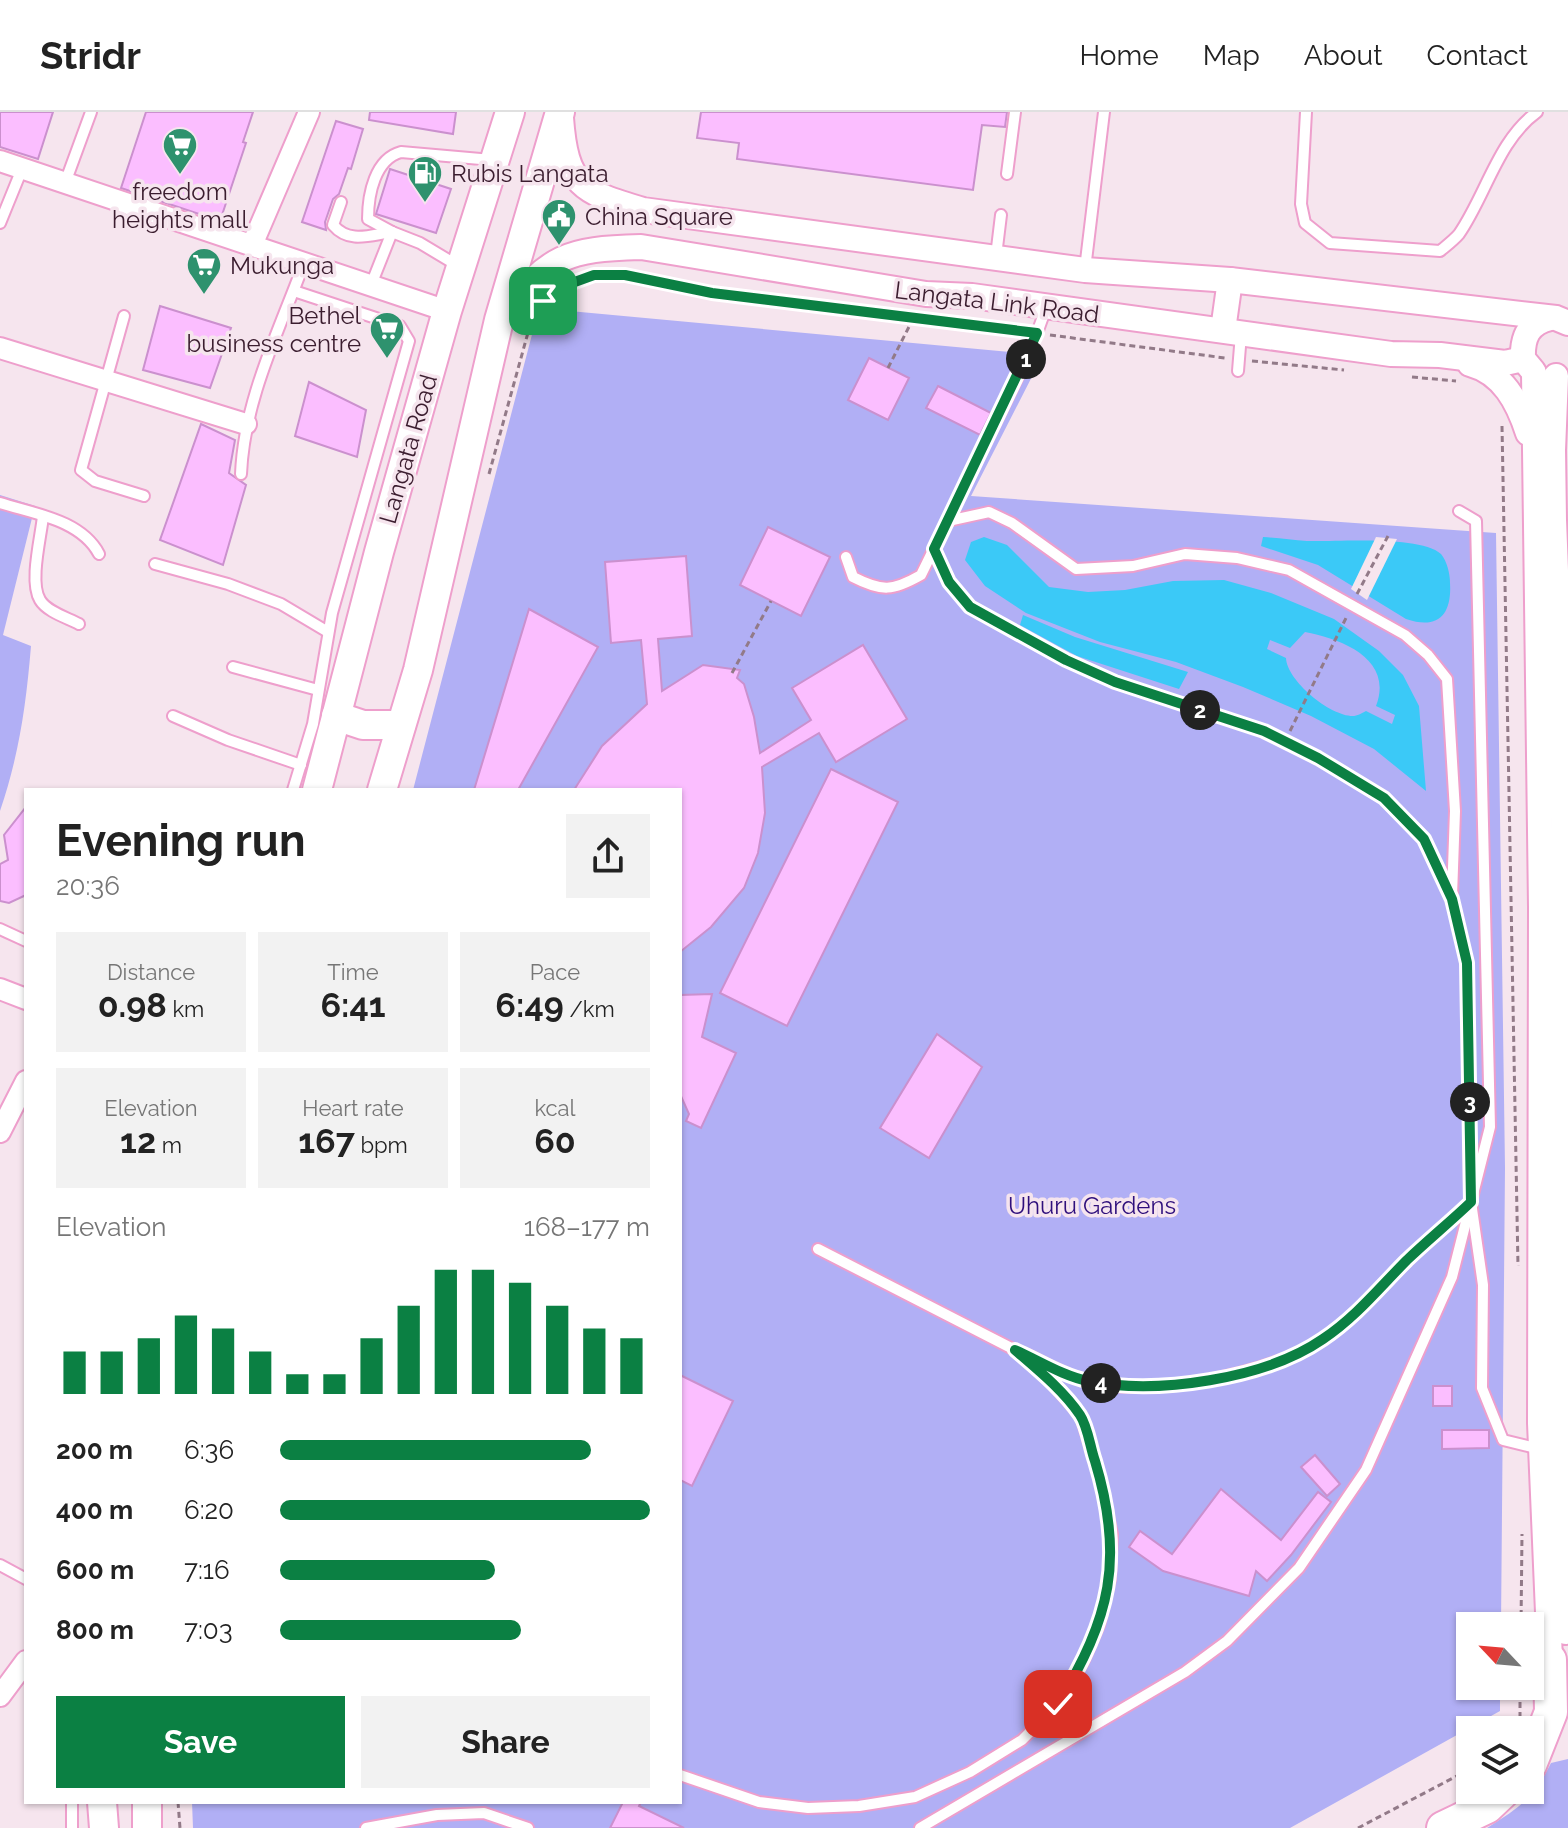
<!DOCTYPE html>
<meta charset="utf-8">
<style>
body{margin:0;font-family:Raleway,sans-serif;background:#f2f2f2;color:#222;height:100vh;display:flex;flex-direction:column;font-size:30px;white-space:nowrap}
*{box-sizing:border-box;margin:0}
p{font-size:26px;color:#767676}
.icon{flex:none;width:44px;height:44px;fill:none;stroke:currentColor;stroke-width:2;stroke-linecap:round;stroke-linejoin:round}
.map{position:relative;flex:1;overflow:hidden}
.sheet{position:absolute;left:24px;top:676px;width:658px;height:1016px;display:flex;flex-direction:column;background:#fff;border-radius:0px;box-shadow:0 2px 6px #0004}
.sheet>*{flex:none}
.needle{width:52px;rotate:296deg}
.tools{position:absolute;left:1456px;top:1500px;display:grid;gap:16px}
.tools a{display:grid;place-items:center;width:88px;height:88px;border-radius:0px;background:#fff;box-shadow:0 2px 6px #0004;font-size:40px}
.pin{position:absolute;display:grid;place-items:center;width:68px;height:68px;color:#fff;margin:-34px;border-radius:16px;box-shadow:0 4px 12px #0006}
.km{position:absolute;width:40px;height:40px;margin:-20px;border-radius:50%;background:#222;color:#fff;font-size:22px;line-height:40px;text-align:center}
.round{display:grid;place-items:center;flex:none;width:84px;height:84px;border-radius:0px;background:#f2f2f2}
.head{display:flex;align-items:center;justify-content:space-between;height:136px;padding:0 32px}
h1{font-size:44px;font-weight:700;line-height:60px}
.figures{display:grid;grid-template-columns:repeat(3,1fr);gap:12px;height:136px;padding:8px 32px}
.figures div{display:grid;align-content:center;border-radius:0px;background:#f2f2f2;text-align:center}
.figures b{font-size:34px;font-weight:700}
.figures small{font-size:22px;font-weight:400}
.figures p{font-size:22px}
.chart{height:224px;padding:16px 32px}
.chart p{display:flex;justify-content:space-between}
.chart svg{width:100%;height:144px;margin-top:8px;stroke:#0b8043;stroke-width:6}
.button{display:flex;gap:16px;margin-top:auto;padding:16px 32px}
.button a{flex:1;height:92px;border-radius:0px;background:#0b8043;color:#fff;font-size:32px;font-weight:700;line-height:92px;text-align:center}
.button a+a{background:#f2f2f2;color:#222}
ul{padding:0 32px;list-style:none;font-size:26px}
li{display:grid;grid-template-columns:128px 96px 1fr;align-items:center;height:60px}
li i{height:20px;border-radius:10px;background:#0b8043}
header{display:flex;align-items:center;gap:48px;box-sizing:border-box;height:112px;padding:0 40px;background:#fff;border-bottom:2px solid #e0e0e0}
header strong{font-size:38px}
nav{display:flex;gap:44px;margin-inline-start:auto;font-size:28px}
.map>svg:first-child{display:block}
.green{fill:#b1aff5}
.water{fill:#3bc9f7;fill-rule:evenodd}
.pier{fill:#f6e5ee}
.building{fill:#fbbeff;stroke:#cb90ce;stroke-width:2}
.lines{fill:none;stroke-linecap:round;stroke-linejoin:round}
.service-casing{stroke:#ee9fcc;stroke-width:14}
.minor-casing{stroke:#ee9fcc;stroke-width:24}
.tertiary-casing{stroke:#ee9fcc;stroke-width:28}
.secondary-casing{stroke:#ee9fcc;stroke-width:32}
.trunk-casing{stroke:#ee9fcc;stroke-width:36}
.path{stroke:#927a88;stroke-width:3;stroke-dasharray:6 4;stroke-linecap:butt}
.service{stroke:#fff;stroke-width:10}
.minor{stroke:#fff;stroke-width:20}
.tertiary{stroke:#fff;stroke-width:24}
.secondary{stroke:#fff;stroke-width:28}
.trunk{stroke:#fff;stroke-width:32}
.route-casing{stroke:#fff;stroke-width:16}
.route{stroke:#0b8043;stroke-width:10}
.labels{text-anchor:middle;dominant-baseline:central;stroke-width:7;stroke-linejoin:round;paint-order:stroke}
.poi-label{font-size:24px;fill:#3b1d2f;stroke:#f6e5ee;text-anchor:start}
.street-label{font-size:24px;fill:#3b1d2f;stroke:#f6e5ee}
.park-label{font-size:24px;fill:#2f0f7c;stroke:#f6e5ee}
</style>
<header>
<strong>Stridr</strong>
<nav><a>Home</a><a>Map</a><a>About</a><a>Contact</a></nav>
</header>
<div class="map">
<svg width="1568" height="1716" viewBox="0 0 1568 1716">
<rect width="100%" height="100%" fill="#f6e5ee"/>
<g class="green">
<path d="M548 197 1043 243 971 384 1496 421 1505 1056 1501 1514H1470V1574H1500V1599L1290 1716H193L192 1690H680V678H413L535 211Z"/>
<path d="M0 383 35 394 3 523 31 534C26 594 19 643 0 699Z"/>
<path d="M1568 1647V1716H1487C1520 1695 1533 1687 1551 1651Z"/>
</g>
<g class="water">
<path d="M984 425 1007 433 1049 475 1088 480 1125 478 1173 469 1224 468 1271 481 1334 507 1379 539 1403 563 1419 594 1426 679 1374 637 1311 604 1243 575 1176 550 1100 530 1026 501 985 474 965 448 971 430ZM1305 520C1342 527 1394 547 1376 594L1395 603 1392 612 1366 599C1364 600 1357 604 1354 604 1331 605 1287 569 1286 546L1267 537 1270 528 1290 536Z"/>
<path d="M1263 425C1278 426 1292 428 1307 429 1336 430 1420 423 1441 442 1447 449 1450 462 1450 471 1452 503 1438 518 1406 507L1318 453 1261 434Z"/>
<path d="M1023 503 1075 525 1188 560 1179 577 1077 544 1020 513Z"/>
</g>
<path class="pier" d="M1376 425 1397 427 1367 488 1351 477Z"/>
<g class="building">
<path d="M0 0H53L38 47 0 35Z"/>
<path d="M146 0H253L243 30 246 31 220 109 121 76Z"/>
<path d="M370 0H456L453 22 369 8Z"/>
<path d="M701 0H1007L1005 15 982 13 973 78 737 47 739 31 697 26Z"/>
<path d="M336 9 363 17 351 57 348 56 339 82 333 87 325 110 326 118 302 110Z"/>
<path d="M390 57 451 77 436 121 376 102Z"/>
<path d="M160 194 231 216 210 276 143 258Z"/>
<path d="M869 246 909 266 888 308 848 288Z"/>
<path d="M309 270 366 298 357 345 295 324Z"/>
<path d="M938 274 991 301 980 323 926 296Z"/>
<path d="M201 312 235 328 229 361 246 373 223 453 160 428Z"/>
<path d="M768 415 830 445 801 504 740 473Z"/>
<path d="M686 444 692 524 658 527 662 579 703 553 740 558 737 566 744 572 754 605 760 641 811 608 792 576 863 533 907 607 836 650 819 621 762 655 765 701 758 741 744 776 711 815 680 840V678H574L602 634 647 592 641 528 611 531 605 450Z"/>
<path d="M529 497 598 535 518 678H474Z"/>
<path d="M831 657 898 690 787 914 720 881Z"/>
<path d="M26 695V783L9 791 0 789V752L8 748 4 723Z"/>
<path d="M712 882 702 925 736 941 701 1016 686 1009 689 1002 680 982V883Z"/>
<path d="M937 922 982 955 929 1046 880 1016Z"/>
<path d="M680 1263 733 1289 692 1374 680 1368Z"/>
<rect x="1433" y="1274" width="19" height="20"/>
<path d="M1442 1318H1489V1336L1442 1337Z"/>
<path d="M1315 1343 1340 1372 1327 1384 1301 1355Z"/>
<path d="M1221 1377 1281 1428 1318 1380 1331 1390 1291 1443 1267 1469 1256 1459 1249 1484 1163 1459 1129 1435 1140 1419 1172 1442Z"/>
<path d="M623 1690H641L639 1694 684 1716H610Z"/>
</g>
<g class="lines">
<defs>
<g id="service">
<path d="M1306 0 1301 92 1305 111 1330 131 1440 139C1446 134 1454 128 1459 122 1486 83 1498 28 1537 0"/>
<path d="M1007 62 1015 0"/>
<path d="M65 71 91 0"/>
<path d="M341 90 333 113C349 132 370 123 392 120"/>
<path d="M0 111 22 57"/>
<path d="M996 144 1001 103"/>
<path d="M460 155 420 131 392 120 368 107C368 82 375 47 401 40L492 48"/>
<path d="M1085 157 1104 0"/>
<path d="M371 173 392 120"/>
<path d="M124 204 81 358 95 369 144 384"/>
<path d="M1238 259 1241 222"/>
<path d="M241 362C244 288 279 219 304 151"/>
<path d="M0 391C35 402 81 408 99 442"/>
<path d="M43 404C41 425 29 470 40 488 47 500 68 506 79 512"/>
<path d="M948 409 989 400 1012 411 1076 457 1133 454 1185 442 1237 446 1289 458 1405 523 1428 543 1447 567 1455 699 1452 784"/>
<path d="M934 437 949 470 970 495 1066 548 1115 570 1264 619 1318 646 1384 686 1424 727 1452 787 1467 851 1470 1076"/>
<path d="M846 445 853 465C882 480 893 479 921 463L1031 238 1046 196"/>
<path d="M155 452 228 472 281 492 328 520"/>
<path d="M233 555 318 578"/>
<path d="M173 604 228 628 301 653"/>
<path d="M293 678 313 612 332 501 409 229 400 214 294 179"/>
<path d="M0 817 26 829"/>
<path d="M1028 1243C1046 1252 1064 1262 1083 1268 1144 1288 1272 1262 1324 1227 1356 1205 1380 1175 1408 1148 1428 1128 1450 1109 1471 1090L1483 1173 1482 1276 1503 1328 1540 1337"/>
<path d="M0 1453 26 1467"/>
<path d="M680 1663 759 1690 808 1696 859 1694 915 1685 970 1660 1022 1628 1058 1592 1083 1550 1099 1513 1110 1467 1112 1422 1099 1364 1081 1304 1044 1262 1015 1238 818 1137"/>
<path d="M72 1690V1716"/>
<path d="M366 1716 437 1703 484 1701 528 1716"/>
<path d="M920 1716 1185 1560 1227 1529 1299 1456 1366 1358 1452 1165 1490 1015 1476 409 1459 399"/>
</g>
<g id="minor">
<path d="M0 49 447 199"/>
<path d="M252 133 309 0"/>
<path d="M0 236 246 312"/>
<path d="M0 877 26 887"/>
<path d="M0 1020 26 969"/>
<path d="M0 1584 26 1549"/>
</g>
<g id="tertiary">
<path d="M561 6C566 73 581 80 643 98L1085 158 1230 168 1556 206 1568 211"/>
<path d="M503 203C550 143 566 137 641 135L926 182 972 184 1391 242 1440 243 1505 251 1523 247"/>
<path d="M1223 218 1230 168"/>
<path d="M1470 252C1503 261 1518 290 1528 321"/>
<path d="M1533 259 1523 247C1522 226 1528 211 1550 206"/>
<path d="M1534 261 1541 795 1540 1311 1550 1548"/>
<path d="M1556 264 1553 338 1554 408 1561 585 1564 761 1560 1272 1566 1520"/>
</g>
<g id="secondary">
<path d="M336 604 363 613H401"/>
<path d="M317 678 379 440 447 199 510 0"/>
<path d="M382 678 418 558 499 208 560 0"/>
<path d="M102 1690 104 1716"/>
<path d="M147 1716V1690"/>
</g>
<g id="trunk">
<path d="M1530 1653 1551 1600 1550 1548"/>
<path d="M1443 1716 1487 1695 1505 1678"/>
</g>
</defs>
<use href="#service" class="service-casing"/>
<use href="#minor" class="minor-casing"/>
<use href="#tertiary" class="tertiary-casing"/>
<use href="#secondary" class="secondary-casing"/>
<use href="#trunk" class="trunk-casing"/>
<g class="path">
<path d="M1050 223 1225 246"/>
<path d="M1252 249 1344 258"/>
<path d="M888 256 915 203"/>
<path d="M1412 265 1456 269"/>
<path d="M1502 314 1518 1154"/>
<path d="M489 362 532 206C546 185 569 166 595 163 635 158 676 176 715 182 817 196 921 202 1023 219"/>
<path d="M1357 482 1388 424"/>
<path d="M732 561 771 489"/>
<path d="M1290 619 1347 504"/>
<path d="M1521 1514 1522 1422"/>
<path d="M1520 1606V1574"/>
<path d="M178 1690 180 1716"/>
<path d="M1358 1716 1470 1657"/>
</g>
<use href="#service" class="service"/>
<use href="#minor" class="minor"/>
<use href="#tertiary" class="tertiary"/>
<use href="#secondary" class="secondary"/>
<use href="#trunk" class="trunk"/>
</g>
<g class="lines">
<defs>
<path id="route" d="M543 189 572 171 594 163H625L712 181 1037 221 934 437 949 470 970 495 1066 548 1115 570 1264 619 1318 646 1384 686 1424 727 1452 787 1467 851 1471 1090C1450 1110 1428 1128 1407 1148 1380 1175 1356 1205 1323 1227 1265 1267 1157 1283 1088 1269 1063 1264 1038 1248 1015 1238 1037 1257 1063 1278 1080 1303 1088 1315 1090 1335 1095 1349 1125 1448 1110 1506 1058 1592"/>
</defs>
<use href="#route" class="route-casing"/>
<use href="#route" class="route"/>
</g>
<defs>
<symbol id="supermarket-pin" viewBox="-11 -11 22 30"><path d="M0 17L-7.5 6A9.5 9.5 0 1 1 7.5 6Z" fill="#2e926e" stroke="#f6e5ee"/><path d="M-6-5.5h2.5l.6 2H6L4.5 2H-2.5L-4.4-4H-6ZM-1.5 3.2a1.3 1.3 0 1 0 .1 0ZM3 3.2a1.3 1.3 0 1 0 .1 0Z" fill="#fff"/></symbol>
<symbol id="fuel-pin" viewBox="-11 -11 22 30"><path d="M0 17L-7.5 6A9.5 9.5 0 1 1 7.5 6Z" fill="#2e926e" stroke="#f6e5ee"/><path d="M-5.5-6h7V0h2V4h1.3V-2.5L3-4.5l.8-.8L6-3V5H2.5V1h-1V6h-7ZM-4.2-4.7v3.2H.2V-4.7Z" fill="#fff"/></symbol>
<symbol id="civic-pin" viewBox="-11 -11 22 30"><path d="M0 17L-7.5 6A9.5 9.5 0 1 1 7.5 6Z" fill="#2e926e" stroke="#f6e5ee"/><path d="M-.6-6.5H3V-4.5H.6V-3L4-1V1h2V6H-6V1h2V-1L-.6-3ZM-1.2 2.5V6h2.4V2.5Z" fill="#fff"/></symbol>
</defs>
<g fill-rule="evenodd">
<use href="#supermarket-pin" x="160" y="13" width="40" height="54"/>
<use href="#fuel-pin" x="405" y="41" width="40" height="54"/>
<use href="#civic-pin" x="539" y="84" width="40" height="54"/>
<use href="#supermarket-pin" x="184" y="133" width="40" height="54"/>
<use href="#supermarket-pin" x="367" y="197" width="40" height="54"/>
</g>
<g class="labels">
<g class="poi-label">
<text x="451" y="61">Rubis Langata</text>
<text x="180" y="79" text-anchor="middle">freedom<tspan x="180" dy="28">heights mall</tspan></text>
<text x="585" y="104">China Square</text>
<text x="230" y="153">Mukunga</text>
<text x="361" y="203" text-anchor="end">Bethel<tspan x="361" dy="28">business centre</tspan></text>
</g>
<g class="street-label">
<text transform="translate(997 190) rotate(7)">Langata Link Road</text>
<text transform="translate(408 337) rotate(-74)">Langata Road</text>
</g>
<g class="park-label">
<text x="1092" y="1093">Uhuru Gardens</text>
</g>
</g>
</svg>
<div class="tools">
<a><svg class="needle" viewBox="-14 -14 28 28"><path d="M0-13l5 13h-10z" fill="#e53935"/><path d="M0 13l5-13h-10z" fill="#767676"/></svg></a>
<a><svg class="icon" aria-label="layers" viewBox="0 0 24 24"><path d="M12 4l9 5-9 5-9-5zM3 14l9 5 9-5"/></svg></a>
</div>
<div class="pin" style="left:543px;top:189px;background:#1e9e55"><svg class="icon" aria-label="arrive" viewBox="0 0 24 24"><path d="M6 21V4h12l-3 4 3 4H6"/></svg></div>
<div class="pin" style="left:1058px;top:1592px;background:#d93025"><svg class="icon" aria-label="check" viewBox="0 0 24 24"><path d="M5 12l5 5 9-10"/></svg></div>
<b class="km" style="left:1026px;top:247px">1</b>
<b class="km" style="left:1200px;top:598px">2</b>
<b class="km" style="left:1470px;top:990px">3</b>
<b class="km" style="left:1101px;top:1271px">4</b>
<section class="sheet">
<div class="head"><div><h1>Evening run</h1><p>20:36</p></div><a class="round"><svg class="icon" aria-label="share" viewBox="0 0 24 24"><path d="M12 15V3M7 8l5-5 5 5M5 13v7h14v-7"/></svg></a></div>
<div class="figures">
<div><p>Distance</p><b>0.98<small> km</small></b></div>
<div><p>Time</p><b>6:41</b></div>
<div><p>Pace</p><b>6:49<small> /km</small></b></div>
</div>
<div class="figures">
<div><p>Elevation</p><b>12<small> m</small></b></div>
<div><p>Heart rate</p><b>167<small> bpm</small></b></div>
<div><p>kcal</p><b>60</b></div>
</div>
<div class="chart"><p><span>Elevation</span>168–177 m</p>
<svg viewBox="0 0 160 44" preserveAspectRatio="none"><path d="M5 44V31M15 44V31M25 44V27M35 44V20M45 44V24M55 44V31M65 44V38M75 44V38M85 44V27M95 44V17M105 44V6M115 44V6M125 44V10M135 44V17M145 44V24M155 44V27"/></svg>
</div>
<ul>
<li><b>200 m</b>6:36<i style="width:84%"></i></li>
<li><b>400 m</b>6:20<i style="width:100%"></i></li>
<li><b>600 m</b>7:16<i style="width:58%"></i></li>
<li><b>800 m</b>7:03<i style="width:65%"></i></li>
</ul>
<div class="button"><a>Save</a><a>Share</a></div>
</section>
</div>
